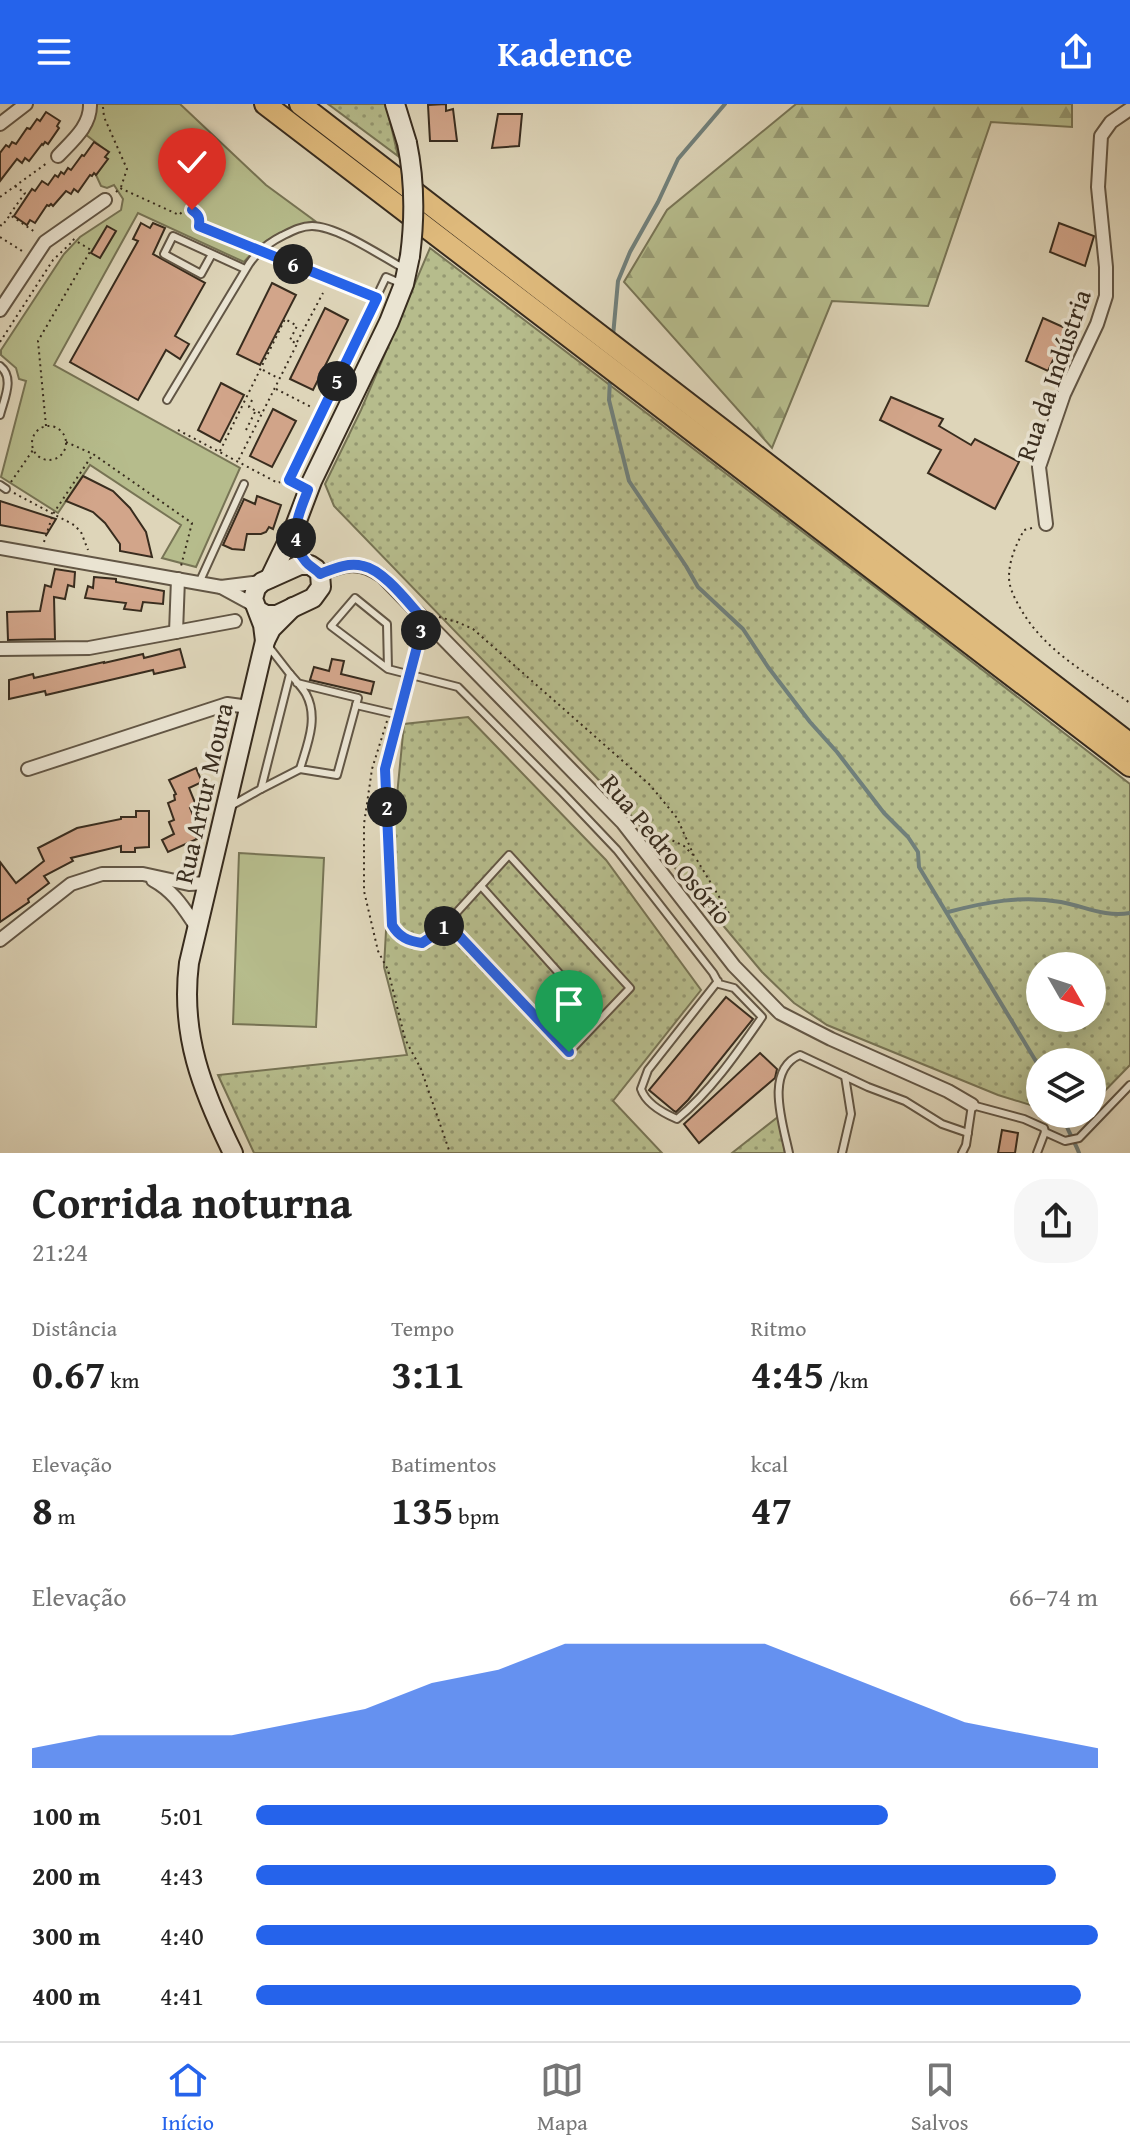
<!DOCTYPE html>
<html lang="pt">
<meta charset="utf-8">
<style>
body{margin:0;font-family:"Gentium Book Plus",serif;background:#f6f6f6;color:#222;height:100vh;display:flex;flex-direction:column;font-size:30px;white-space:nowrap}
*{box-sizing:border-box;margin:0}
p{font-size:26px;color:#767676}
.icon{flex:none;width:44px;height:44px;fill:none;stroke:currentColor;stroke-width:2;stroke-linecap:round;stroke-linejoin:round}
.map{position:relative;height:1049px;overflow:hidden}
.drawer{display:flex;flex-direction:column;background:#fff;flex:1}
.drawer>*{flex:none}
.needle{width:52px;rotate:129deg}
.controls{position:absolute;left:1026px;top:848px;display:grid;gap:16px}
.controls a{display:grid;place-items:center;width:80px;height:80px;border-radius:50%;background:#fff;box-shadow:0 4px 20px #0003;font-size:40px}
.pin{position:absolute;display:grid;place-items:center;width:68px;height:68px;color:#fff;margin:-82px -34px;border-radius:50% 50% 50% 0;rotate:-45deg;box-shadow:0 0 8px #0007}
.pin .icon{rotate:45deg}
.km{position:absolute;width:40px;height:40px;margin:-20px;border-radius:50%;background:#222;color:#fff;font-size:22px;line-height:40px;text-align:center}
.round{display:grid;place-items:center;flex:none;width:84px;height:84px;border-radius:32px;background:#f6f6f6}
.summary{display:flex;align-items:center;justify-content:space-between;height:136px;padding:0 32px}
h1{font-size:44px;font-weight:800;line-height:60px}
.figures{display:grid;grid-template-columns:repeat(3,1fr);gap:12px;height:136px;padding:8px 32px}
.figures div{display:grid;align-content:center}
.figures b{font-size:40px;font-weight:800}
.figures small{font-size:22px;font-weight:400}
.figures p{font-size:22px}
.chart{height:224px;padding:16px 32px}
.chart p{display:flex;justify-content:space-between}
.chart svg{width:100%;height:144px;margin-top:8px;fill:#2563eb;opacity:.7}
ul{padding:0 32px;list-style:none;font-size:26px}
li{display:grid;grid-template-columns:128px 96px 1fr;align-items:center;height:60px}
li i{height:20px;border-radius:10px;background:#2563eb}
header{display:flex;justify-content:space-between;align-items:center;height:104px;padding:0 32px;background:#2563eb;color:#fff;font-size:36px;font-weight:800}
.tabs{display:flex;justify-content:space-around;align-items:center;height:112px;border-top:2px solid #e0e0e0;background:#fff;font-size:22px;color:#767676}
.tabs a{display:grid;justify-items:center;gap:4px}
.tabs .selected{color:#2563eb}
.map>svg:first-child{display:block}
.grass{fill:url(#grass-dots);stroke:#777455;stroke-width:2;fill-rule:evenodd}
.forest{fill:url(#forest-firs);stroke:#777455;stroke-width:2}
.park{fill:#b6bc8c;stroke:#777455;stroke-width:2}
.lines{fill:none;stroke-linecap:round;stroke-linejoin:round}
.stream{stroke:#707f7a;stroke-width:4}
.building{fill:#d2a58a;stroke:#382c1e;stroke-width:2}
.service-casing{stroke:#625645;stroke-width:10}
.minor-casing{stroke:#625645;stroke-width:16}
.secondary-casing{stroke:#382c1e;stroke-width:22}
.primary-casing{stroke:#382c1e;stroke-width:24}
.path{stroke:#382c1e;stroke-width:2;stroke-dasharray:2 4;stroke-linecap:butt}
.service{stroke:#eae4d2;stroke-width:6}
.minor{stroke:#eae4d2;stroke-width:12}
.secondary{stroke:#eae4d2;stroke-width:18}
.primary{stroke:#dfba7c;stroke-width:20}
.secondary-bridge-casing{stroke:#382c1e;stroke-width:22;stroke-linecap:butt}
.secondary-bridge{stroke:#eae4d2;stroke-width:18}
.route-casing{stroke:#fff;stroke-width:16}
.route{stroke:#2563eb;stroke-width:10}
.labels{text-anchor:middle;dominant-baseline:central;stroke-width:7;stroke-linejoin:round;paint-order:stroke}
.street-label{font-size:26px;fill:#382c1e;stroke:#eae4d2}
</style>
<header><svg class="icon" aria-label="menu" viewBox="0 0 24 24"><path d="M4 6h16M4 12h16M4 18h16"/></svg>Kadence<svg class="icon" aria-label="share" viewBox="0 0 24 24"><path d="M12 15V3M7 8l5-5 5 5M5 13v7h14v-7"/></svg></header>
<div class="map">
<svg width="1130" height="1049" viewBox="0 0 1130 1049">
<defs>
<pattern id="grass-dots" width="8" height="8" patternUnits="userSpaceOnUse" patternTransform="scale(2)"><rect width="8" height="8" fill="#b6bc8c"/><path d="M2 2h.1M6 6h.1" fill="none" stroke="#959972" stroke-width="1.8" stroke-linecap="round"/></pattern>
<pattern id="forest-firs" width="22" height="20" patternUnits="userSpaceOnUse" patternTransform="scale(2)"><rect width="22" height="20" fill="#b6bc8c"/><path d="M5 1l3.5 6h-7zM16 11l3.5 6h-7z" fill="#959972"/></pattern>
</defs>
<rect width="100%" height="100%" fill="#ded5b9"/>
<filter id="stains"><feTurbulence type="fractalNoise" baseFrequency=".0025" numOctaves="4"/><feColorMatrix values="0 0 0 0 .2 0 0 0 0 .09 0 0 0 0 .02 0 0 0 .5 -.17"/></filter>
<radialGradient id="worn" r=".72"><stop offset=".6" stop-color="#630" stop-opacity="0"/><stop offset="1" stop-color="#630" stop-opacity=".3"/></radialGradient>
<g class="grass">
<path d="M328 0H386L398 52Z"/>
<path d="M430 144 896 499 1130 680V961L1092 1000V958H1040V1004L998 991 827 921 794 899 762 868 619 697 334 402 325 380 361 306ZM1040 862H1092V914H1040Z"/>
<path d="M468 613 606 756 701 886 613 997 662 1049H254L218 971 407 951 384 863 389 773 404 620Z"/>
<path d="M779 1012 785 1049H732Z"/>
</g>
<path class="forest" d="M796 0H1072V23L991 18 928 202 832 197 772 344 624 178 667 106Z"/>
<g class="park">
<path d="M95 0H180L266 81 315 117C286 123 263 135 244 158L138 109 54 261 240 364 196 463 162 454 181 421 90 361 58 409 1 373 26 277 19 275 16 264 1 251V246L64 150 80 133 121 106 123 95 114 81 107 84 101 82 96 71 107 55 105 53 108 48 85 30 95 13Z"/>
<path d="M239 749 324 754 316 923 233 920Z"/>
</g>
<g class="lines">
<g class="stream">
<path d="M613 232 618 177 630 148 658 98 678 55 725 0"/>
<path d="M610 275 609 296 629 377 686 462 698 483 743 525 768 563 810 618 837 648 884 709 908 733 918 748 919 763 1040 964"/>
<path d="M948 808C986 798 1022 791 1061 798 1087 803 1104 813 1130 809"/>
<path d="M1063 1010C1065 1024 1074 1035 1079 1049"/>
</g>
</g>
<g class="building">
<path d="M446 0V7L453 5 457 37H430L428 1Z"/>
<path d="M46 8 60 17 57 22 59 24 48 40 45 38 43 41 42 40 29 57 25 54 22 59 17 55 0 77V49L6 41 9 43 12 38 16 40 27 24 30 25 37 15 40 17Z"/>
<path d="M498 10H522L519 42 492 44Z"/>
<path d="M94 38 109 48 105 53 108 55 96 71 94 69 92 72 90 71 78 88 74 85 71 90 66 87 53 102 51 100 49 102 47 101 35 119 30 116 27 121 14 112 32 85 35 87 42 77 48 81 55 71 58 73 61 68 64 70 68 64 71 66 82 51 84 52Z"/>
<path d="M141 119 150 124 153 119 165 124 153 150 205 179 175 232 189 240 180 255 166 246 138 296 70 258 138 137 133 135Z"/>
<path d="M1059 119 1094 132 1085 162 1050 148Z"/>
<path d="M107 122 116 127 100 154 91 149Z"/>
<path d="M272 179 296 191 260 261 237 250Z"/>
<path d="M325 204 348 216 313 286 290 275Z"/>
<path d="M1043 214 1072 227 1060 259 1053 256 1048 267 1026 257Z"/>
<path d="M221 279 244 291 220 338 198 326Z"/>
<path d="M891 293 943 315 939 322 971 341 975 335 1019 358 995 405 928 369 941 346 880 316Z"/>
<path d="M273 305 296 317 272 363 250 352Z"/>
<path d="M83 372 113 387 130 404 146 428 152 453 120 447V440L105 419 93 408 66 397Z"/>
<path d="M257 392 281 401 273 425 269 423 266 428 261 430H247L244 446 232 445 223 441 244 395 255 400Z"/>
<path d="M0 397 56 415 47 430 0 421Z"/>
<path d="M55 465 75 468 74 483 68 481 65 495 54 493 55 535 8 536 7 508 40 507 45 481 51 483Z"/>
<path d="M94 473 116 475V478L164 487 163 500 143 498 141 507 124 505 126 499 85 494 88 482 93 484Z"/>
<path d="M180 545 185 563 154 570 153 566 46 591 45 587 9 595V576L33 570 34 574 104 558V559L143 550 144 554Z"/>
<path d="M332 555 344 557 341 570 374 578 371 590 310 576 314 563 329 567Z"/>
<path d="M196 664 202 678 189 684 196 701 190 704 197 720 192 723 197 735 168 748 162 736 174 730 169 718 174 716 168 699 175 696 174 691 176 690 169 676Z"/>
<path d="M136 707H149V743L135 744V748H121V742L71 754 73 757 44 772 49 779 28 795 29 798 0 818V758L16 779 44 757 38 744 77 724 121 715V713H136Z"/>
<path d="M726 893 753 915 688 996 676 1008 674 1007 649 986Z"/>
<path d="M760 949 777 965 775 974 699 1039 684 1020Z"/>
<path d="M1002 1026 1018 1029 1015 1049H998Z"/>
</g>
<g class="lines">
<defs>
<g id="service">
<path d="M212 150 201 170 164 150 173 132 245 165"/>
<path d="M0 262C15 274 4 295 0 311"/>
<path d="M167 296 249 160C258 147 268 139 282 132 292 127 301 122 312 122 337 122 381 152 403 164"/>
<path d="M0 381 6 385"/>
<path d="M308 386 289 376 386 173 400 179"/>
<path d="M199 479 244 380"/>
<path d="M424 516 385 665 392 821C399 833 408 837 422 839L440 827 447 819 509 751 630 884 569 948 447 819"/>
<path d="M388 565 331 522 355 494 387 520 388 565 458 583 562 688 617 746 713 869 719 880 734 884 762 913C737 949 711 987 677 1015 663 1009 646 1000 641 985L648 966 718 877"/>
<path d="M290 570C295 576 302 583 306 590 319 614 307 641 300 665L337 671 358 594 297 579"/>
<path d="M356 601 399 611"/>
<path d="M261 685 300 665"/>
<path d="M229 703 261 685 290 570 269 543"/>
<path d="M481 782 600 915"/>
<path d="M1045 1028 1065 1037 1079 1034 1130 981"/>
<path d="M789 1049C783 1020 764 966 800 951L868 983 905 997 942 1020 968 1029"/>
<path d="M842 1049 851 1010 845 972"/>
<path d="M962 1049 966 1041 972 1001 1024 1015 1044 1024 1045 1028 1037 1049"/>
</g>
<g id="minor">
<path d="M0 20 26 0"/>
<path d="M58 52C72 37 91 22 90 0"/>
<path d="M0 206 45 138 105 96"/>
<path d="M1046 420 1039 363 1064 290 1097 220 1106 192V163L1098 83 1101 32 1111 18 1130 5"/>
<path d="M0 444 221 483 261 478"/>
<path d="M320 470C345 460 359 456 382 472L623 719 734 862 780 909 831 935 948 987 972 1001"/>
<path d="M221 483 254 501"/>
<path d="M176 528 178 475"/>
<path d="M0 545 89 544 235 517"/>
<path d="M28 665 227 600 249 603"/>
<path d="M153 776C175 788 184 805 198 825"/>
<path d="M0 836 71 780 102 770H143L189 780 208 779"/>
</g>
<g id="secondary">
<path d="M395 0 407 39"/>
<path d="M270 474 295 422 312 377 389 218 404 180 410 152"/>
<path d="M259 507 266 511H277L313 494 321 483 320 470 316 465 310 461H300L262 478 256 484 253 495 263 521 265 537"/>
<path d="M233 1049C202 986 180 930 189 859L265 537 271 525 293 503"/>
</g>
<g id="primary">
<path d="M265 0 1130 662"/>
<path d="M300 0 1130 640"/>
</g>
</defs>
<use href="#service" class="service-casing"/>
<use href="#minor" class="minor-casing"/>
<use href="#secondary" class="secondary-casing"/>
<use href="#primary" class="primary-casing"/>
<g class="path">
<path d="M103 3 104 13 127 65 121 83"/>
<path d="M116 88 120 84 179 111 183 107 192 106C199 111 200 114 199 122L252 144"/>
<path d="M0 93 47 59"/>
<path d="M10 110 25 89 15 82"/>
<path d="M0 121 2 122 10 111 35 128"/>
<path d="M0 133 22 147"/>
<path d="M269 150 367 190"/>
<path d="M0 238 53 156 72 138"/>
<path d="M297 238 323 189"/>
<path d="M263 266 278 274"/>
<path d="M276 285 313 304"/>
<path d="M252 296 249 303 260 309"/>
<circle cx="49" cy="339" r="17"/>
<path d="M46 322 38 237 91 146 71 134"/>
<path d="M178 326 278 379 280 378"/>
<path d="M246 326 255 308"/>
<path d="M66 338 93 350 192 419 181 462"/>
<path d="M220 347 285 215 297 222 290 236 297 240 238 357"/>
<path d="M11 378 33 346"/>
<path d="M14 389 74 421 81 428 88 446"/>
<path d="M1032 424 1024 426C1016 441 1009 456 1009 473 1009 483 1014 493 1019 502 1044 548 1089 570 1130 599"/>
<path d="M44 438 53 410 93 350"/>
<path d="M439 513 457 518 473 525 650 681 677 714 695 754"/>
<path d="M387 617 372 665 364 720V787L378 847 388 866 405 935 421 965 450 1049"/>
<path d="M640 721 684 742 693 751"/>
<path d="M697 756 730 811"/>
</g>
<use href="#service" class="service"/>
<use href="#minor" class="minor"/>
<use href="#secondary" class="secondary"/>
<use href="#primary" class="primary"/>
<defs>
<path id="secondary-bridge" d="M407 39C415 77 415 113 410 152"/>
</defs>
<use href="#secondary-bridge" class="secondary-bridge-casing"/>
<use href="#secondary-bridge" class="secondary-bridge"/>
</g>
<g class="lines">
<defs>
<path id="route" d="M192 106C199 111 200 114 199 122L377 194 289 376 308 386C299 409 286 436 306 458 310 463 316 465 320 470 333 465 348 458 363 462 384 466 409 500 424 516L385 665 392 821C399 833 408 837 422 839L440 827 447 819 569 948"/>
</defs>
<use href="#route" class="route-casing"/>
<use href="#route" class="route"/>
</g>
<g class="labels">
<g class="street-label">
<text transform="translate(1053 271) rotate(-71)">Rua da Indústria</text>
<text transform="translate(203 689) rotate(-77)">Rua Artur Moura</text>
<text transform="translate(667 745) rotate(50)">Rua Pedro Osório</text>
</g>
</g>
<rect width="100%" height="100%" filter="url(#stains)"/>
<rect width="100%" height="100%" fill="url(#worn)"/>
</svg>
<div class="controls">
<a><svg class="needle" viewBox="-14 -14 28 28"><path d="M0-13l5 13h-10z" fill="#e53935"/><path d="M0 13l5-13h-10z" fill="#767676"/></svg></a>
<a><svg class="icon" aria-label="layers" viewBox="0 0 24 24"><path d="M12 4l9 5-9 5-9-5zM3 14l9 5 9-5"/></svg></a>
</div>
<div class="pin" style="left:569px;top:948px;background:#1e9e55"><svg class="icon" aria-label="arrive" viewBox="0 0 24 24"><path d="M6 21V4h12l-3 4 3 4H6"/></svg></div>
<div class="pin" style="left:192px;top:106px;background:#d93025"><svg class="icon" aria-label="check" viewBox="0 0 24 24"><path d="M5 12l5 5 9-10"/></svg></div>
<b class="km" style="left:444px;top:822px">1</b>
<b class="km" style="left:387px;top:703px">2</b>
<b class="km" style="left:421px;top:526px">3</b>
<b class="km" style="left:296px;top:434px">4</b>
<b class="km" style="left:337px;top:277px">5</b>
<b class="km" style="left:293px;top:160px">6</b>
</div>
<section class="drawer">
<div class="summary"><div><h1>Corrida noturna</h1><p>21:24</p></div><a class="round"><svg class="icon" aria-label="share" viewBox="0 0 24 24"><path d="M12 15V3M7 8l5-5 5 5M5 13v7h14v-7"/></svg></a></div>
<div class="figures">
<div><p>Distância</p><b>0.67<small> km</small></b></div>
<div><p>Tempo</p><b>3:11</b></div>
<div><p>Ritmo</p><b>4:45<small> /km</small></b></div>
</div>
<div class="figures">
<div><p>Elevação</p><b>8<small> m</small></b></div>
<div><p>Batimentos</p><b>135<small> bpm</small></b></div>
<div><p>kcal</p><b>47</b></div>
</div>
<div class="chart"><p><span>Elevação</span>66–74 m</p>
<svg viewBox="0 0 160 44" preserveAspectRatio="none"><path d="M0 44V38L10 34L20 34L30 34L40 30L50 26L60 18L70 14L80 6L90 6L100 6L110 6L120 14L130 22L140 30L150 34L160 38V44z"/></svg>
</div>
<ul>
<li><b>100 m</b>5:01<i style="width:75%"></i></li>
<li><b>200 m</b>4:43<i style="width:95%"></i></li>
<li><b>300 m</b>4:40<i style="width:100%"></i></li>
<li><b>400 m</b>4:41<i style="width:98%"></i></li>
</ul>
</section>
<nav class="tabs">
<a class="selected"><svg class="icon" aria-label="home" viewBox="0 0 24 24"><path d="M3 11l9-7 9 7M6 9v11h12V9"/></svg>Início</a>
<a><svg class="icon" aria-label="map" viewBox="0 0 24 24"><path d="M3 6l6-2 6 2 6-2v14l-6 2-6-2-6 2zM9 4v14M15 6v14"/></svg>Mapa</a>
<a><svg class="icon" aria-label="saved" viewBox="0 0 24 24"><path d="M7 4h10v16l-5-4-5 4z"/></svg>Salvos</a>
</nav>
